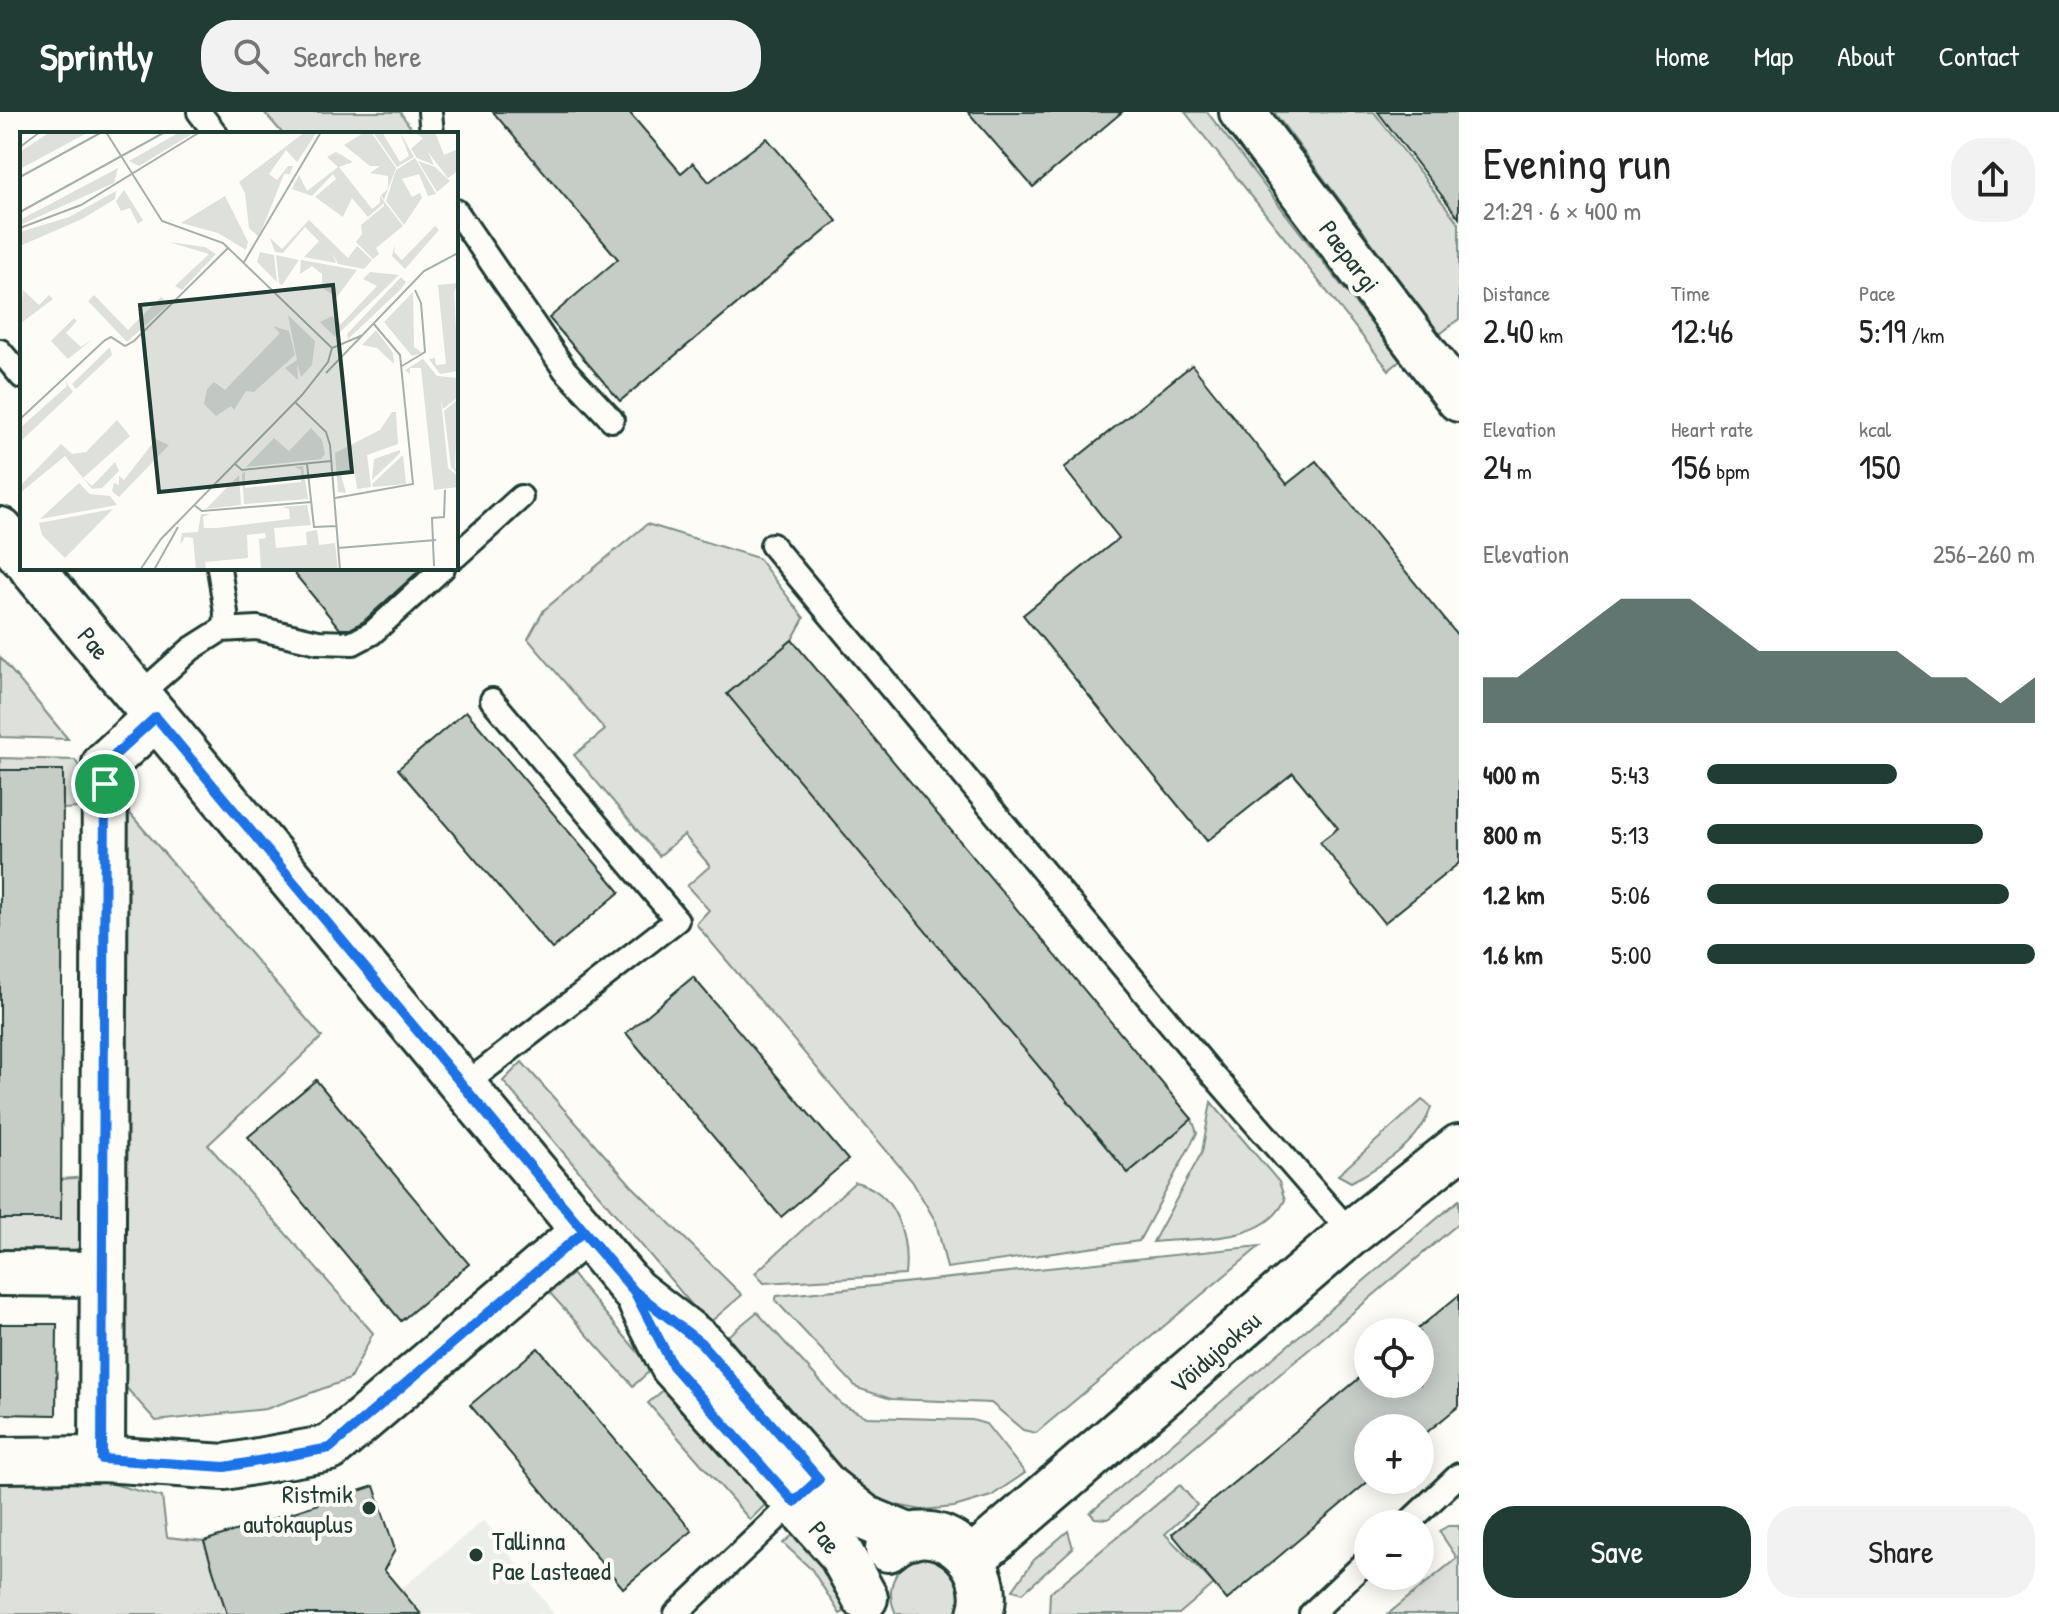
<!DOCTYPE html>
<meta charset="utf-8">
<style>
body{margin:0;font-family:"Patrick Hand",sans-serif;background:#f2f2f2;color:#222;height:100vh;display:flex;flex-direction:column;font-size:30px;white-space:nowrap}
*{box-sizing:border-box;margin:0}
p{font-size:26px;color:#767676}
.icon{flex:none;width:44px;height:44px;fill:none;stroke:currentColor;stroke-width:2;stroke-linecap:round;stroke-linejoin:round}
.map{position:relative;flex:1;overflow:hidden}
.details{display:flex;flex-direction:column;background:#fff;width:600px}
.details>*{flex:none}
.buttons{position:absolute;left:1354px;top:1206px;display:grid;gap:16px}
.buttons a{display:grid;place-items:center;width:80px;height:80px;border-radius:50%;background:#fff;box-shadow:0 4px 20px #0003;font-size:40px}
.pin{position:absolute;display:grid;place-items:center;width:68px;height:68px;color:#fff;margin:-34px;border:4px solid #fff;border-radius:50%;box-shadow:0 2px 8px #0007}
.round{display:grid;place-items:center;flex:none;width:84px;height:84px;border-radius:32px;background:#f2f2f2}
.summary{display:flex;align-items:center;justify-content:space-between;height:136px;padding:0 24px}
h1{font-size:44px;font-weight:600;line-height:60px}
.metrics{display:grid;grid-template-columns:repeat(3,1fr);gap:12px;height:136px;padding:8px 24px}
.metrics div{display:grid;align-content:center}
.metrics b{font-size:34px;font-weight:600}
.metrics small{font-size:22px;font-weight:400}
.metrics p{font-size:22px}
.chart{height:224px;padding:16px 24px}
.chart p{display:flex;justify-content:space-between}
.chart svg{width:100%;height:144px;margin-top:8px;fill:#1f3d34;opacity:.7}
.action{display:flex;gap:16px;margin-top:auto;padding:16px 24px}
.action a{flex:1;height:92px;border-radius:32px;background:#1f3d34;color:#fff;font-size:32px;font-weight:600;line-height:92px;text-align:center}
.action a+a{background:#f2f2f2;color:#222}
ul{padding:0 24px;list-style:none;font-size:26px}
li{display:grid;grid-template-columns:128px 96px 1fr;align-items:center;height:60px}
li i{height:20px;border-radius:10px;background:#1f3d34}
header{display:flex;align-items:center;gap:48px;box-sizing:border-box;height:112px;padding:0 40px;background:#1f3d34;color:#fff}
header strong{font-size:38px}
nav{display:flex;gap:44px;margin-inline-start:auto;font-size:28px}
.search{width:560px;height:72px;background:#f2f2f2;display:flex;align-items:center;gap:20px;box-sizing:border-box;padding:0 28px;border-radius:32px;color:#767676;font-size:30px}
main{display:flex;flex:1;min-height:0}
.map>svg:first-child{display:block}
.built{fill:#eceee9}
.green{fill:#dde0db;stroke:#7e8e88;stroke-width:2}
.building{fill:#c6cdc7;stroke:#1f3d34;stroke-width:2}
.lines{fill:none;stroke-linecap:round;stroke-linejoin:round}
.service-casing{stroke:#1f3d34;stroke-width:28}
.minor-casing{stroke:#1f3d34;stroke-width:50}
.tertiary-casing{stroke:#1f3d34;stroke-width:50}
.service{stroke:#fdfcf7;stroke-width:22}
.minor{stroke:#fdfcf7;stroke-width:44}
.tertiary{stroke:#fdfcf7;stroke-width:44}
.route-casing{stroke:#fff;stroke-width:16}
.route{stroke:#1a73e8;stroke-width:10}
.poi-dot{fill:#1f3d34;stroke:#fdfcf7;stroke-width:3}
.labels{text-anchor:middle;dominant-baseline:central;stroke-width:8;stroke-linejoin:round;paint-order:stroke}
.street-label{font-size:26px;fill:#1f3d34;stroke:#fdfcf7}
.poi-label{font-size:26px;fill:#1f3d34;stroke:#fdfcf7;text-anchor:end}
.inset-road{fill:none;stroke:#a4b0a9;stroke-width:2}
.view{fill:#1f3d34;fill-opacity:0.15;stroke:#1f3d34;stroke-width:4}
.inset-edge{fill:none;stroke:#1f3d34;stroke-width:4}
</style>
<header>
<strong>Sprintly</strong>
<div class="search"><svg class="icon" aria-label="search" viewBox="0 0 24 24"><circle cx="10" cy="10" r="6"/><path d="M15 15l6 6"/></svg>Search here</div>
<nav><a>Home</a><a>Map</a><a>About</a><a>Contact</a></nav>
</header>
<main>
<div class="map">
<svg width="1459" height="1502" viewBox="0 0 1459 1502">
<rect width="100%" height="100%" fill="#fdfcf7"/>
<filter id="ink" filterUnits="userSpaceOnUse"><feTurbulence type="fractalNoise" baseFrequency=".0125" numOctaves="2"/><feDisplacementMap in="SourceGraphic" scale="16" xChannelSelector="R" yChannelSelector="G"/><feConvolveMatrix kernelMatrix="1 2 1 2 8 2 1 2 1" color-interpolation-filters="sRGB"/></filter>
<g filter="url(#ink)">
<path class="built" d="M484 1408 554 1502H371Z"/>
<g class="green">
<path d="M264 0H400L415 22H283Z"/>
<path d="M1185 0H1207L1400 249 1389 258Z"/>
<path d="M1274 0H1374L1459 112V207L1440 222Z"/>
<path d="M647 412 758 446 804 506 792 528 728 582 1128 1061 1192 1007 1197 1021 1139 1129 947 1156 936 1110 912 1069 696 812 709 798 687 774 710 754 684 723 659 744 574 643 605 618 528 527 544 498Z"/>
<path d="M0 545 68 627 0 625Z"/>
<path d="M0 646 75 648 92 675 93 695 63 697V658H0Z"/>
<path d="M121 691 322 925 208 1033 373 1221 350 1267 266 1297 156 1309 122 1271Z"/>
<path d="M522 950 632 1074 742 1183 708 1212 503 969Z"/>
<path d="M1422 988 1431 995C1422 1029 1382 1054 1351 1070L1338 1063Z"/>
<path d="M1211 990 1279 1070 1285 1088C1264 1133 1196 1125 1153 1130L1202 1040Z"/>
<path d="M87 1065 86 1130 61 1150 0 1148V1107H60L61 1067Z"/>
<path d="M855 1070C896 1079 909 1124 905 1163L764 1171 755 1161Z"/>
<path d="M1459 1088V1111L1108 1407 1095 1406 1090 1401Z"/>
<path d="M1260 1134 1036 1321 1023 1318 991 1291 891 1287 857 1276 775 1188 777 1184Z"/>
<path d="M572 1162 652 1257 633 1274 550 1181Z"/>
<path d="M757 1200 842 1293 867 1305 972 1308 986 1312 1025 1361 991 1384 954 1395 922 1398 885 1391 851 1372 719 1231Z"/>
<path d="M667 1275 765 1393 750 1408 648 1291Z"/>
<path d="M0 1359 71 1361 162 1385 167 1425 204 1429 227 1502H0Z"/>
<path d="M1180 1373 1197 1393 1165 1422 1214 1472 1179 1502H1049L1050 1481Z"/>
<path d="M1448 1414H1459V1502H1388L1457 1446 1439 1419Z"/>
<path d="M1068 1419 1073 1436 1023 1481 1013 1478 1034 1448Z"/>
<path d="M793 1423H799L834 1466 844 1500 840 1502 812 1458 783 1431Z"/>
<path d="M923 1445C954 1446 971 1474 957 1502H896C884 1476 894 1453 923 1445Z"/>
</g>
<g class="building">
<path d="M493 0H629L681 61 693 51 709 70 767 26 837 109 620 289 549 206 618 147Z"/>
<path d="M968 0H1122L1033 75Z"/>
<path d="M1378 0H1459V106Z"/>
<path d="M1192 253 1287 372 1316 349 1459 525V751L1384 811 1320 730 1338 716 1293 661 1207 729 1023 503 1119 426 1064 356Z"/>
<path d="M290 456H422L364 509 350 517H340Z"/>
<path d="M792 528 1192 1007 1128 1061 727 582Z"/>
<path d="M466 599 620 780 552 837 398 657Z"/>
<path d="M0 658H63L61 1107H0Z"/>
<path d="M693 865 848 1048 781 1105 626 921Z"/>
<path d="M316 968 469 1152 401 1209 248 1025Z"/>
<path d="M1459 1183V1294L1420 1326V1316H1368L1370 1368 1227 1488 1172 1422 1368 1259V1272H1420V1220H1414Z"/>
<path d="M0 1212H57L56 1303 0 1302Z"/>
<path d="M538 1236 692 1419 623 1476 470 1293Z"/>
<path d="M374 1374 395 1438 384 1458 421 1502H227L204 1429Z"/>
</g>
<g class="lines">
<defs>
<g id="service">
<path d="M199 0 216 22"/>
<path d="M430 0 432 22"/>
<path d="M456 99 565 258 612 308"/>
<path d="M0 239 22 265"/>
<path d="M772 433 1208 957 1351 1121"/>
<path d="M456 444 521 385"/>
<path d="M219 456 226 501 225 517"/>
<path d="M138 584 191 537 221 518 257 516 318 530 353 531 372 521 443 456"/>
<path d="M462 975 677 808 492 588"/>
<path d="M1407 1412 1459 1363"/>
<path d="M676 1502 800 1384"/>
<path d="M1311 1502 1368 1448"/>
</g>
<g id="minor">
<path d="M1242 0 1459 287"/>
<path d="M0 1161 100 1162"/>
<path d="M102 1347 105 652 156 605"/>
<path d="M0 1348 102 1347 225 1355 330 1336 583 1120"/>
</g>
<g id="tertiary">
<path d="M0 418 22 444"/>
<path d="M32 456 634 1179 701 1231 826 1375 865 1406 911 1425"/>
<path d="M641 1191 673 1254 840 1440 865 1486"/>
<path d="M888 1437C932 1396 997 1449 980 1502"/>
<path d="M972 1447 1351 1121 1459 1035"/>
</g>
</defs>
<use href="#service" class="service-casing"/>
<use href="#minor" class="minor-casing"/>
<use href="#tertiary" class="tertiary-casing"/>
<use href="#service" class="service"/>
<use href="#minor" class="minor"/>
<use href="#tertiary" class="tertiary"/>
</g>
</g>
<g class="lines" filter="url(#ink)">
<defs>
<path id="route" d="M105 672 102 1347 225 1355 330 1336 583 1120 634 1179 701 1231 819 1367 794 1390 673 1254 634 1179 156 605 105 652V672"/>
</defs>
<use href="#route" class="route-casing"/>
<use href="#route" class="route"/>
</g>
<g class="poi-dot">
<circle cx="369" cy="1396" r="8"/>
<circle cx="476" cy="1443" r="8"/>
</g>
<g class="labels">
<g class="street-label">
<text transform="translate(1350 144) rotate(53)">Paepargi</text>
<text transform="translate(94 531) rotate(50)">Pae</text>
<text transform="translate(1215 1240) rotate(-41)">Võidujooksu</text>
<text transform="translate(825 1425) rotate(49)">Pae</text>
</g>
<g class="poi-label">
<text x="353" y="1381">Ristmik<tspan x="353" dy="30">autokauplus</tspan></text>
<text x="492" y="1428" text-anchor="start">Tallinna<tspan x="492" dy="30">Pae Lasteaed</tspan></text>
</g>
</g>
<g transform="translate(20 20)">
<rect width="438" height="438" fill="#fdfcf7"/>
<path d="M30 0H69L0 37V20ZM160 0H175L119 34 109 29ZM285 0H297L277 30 266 18 249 42 257 48 268 34H273L270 42H264L239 105 229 96 225 61 219 50ZM345 0H351L376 36 364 68 361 63 368 57V44L350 41 360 34H350L324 13ZM353 0H362L380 30 389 24 380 0 394 25 377 35ZM393 0H415L424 23 438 17V39L428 46 408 20 414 33 397 26 391 17 403 6ZM316 20 333 30 319 35 352 77 360 71V64L383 94 356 116 359 122 353 127 336 110 342 102 341 93 364 74V71L348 85 332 66 323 85 295 65 316 47 313 42 292 64 272 57 279 43 287 59 318 35 307 25ZM395 26 416 62 408 64 399 42 382 47 392 65 400 61 402 66 384 93 366 69 376 38ZM398 29 415 35 430 49 417 60ZM98 36 94 51 0 93V88ZM104 58 123 88 118 92 110 76 101 79 96 69ZM96 59 95 67 62 87 0 114V100L49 85ZM205 64 228 110 226 118 198 101 161 91ZM289 88 328 126 337 114 352 128 344 137 318 132 312 121 316 131 284 125 299 109 285 95 263 121 255 120 250 106 262 117ZM415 94 419 98 385 137 372 124 375 112 374 120 382 128ZM149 110 185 115 196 122 162 158 155 154 189 122ZM240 120 254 123 257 150 237 130ZM256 123 279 128 262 153 259 151ZM281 128 337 138 317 165 302 156V142L292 134 280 142ZM350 140 379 143 315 205 300 190 312 184 321 192 357 154 343 147ZM381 145 386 150 381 157 328 207 327 202ZM438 151 434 160 438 239 420 242 409 227 415 226 416 233 426 232 418 153ZM3 158 19 173 29 163 33 167 0 192ZM393 160 394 215 402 221 392 224 364 190ZM74 163 108 198 141 165 149 172 107 210 68 169ZM268 183 295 209 292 233 281 245 277 231 278 248 265 236 277 228ZM54 186 57 189 46 201 61 215 73 207 48 227 31 209ZM253 194 269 199 275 223 234 260 226 259 214 278 211 274 196 284 184 272 187 257 194 250 205 258 260 201ZM356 198 373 221 374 232 357 216 342 213ZM90 215 92 223 56 257 52 252ZM403 227 417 244 438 246V265L423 277 421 267 428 336 438 344V355L414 358 401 236H390V242L385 238ZM45 249 53 260 0 310V296L47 254ZM438 267 435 335 438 342 431 335 424 279ZM372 280H376L378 312 347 323 351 355 337 357 335 341 321 343 326 361 318 360 315 321 360 298ZM97 288 110 304 63 346 72 354 95 330 99 339 82 356 72 357 45 324 0 361V354L41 312 52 322 66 320ZM291 296 302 308 305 322 301 327 226 335 254 306 269 319ZM136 307 149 313 99 365 92 359 94 351 99 353V344L104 348ZM380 318V321L352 348 354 327ZM383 323 386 352 353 355 352 352ZM283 334 288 367 224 372 222 342 225 339V356L281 350V338L275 335ZM219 343 221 373 186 377ZM59 351 70 362 90 364 97 373 20 387ZM287 373 291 393 254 396 256 416 287 413 286 400 297 398 299 413 315 411 318 438H241L239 407 246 406 245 401 227 403 228 426 185 430 186 438H176L173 406 165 405 160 413 162 401 178 400 181 382H190L183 385 184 396H197L270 387 269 377 262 375ZM93 377 45 426 22 403 19 391Z" fill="#dde0db"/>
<path class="inset-road" d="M86 0 142 89 203 111 312 216M0 15 20 0M0 45 82 0M0 80 145 0M0 96 61 73 180 0M224 130 301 0M382 234 405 220 401 171 395 158M306 241 404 139 438 121M275 270 306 300 310 313 320 438M0 287 85 208 91 205 105 214 114 209 208 116M215 332 222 338 311 329M287 332 294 395 317 394M315 366 393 352 380 223 353 191M174 373 182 379 291 370M318 416 416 408M414 434 412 386 424 385 425 358M120 438 141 407 282 263 308 230 312 216 343 203M134 438 158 395"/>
<path class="view" d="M313 153 332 340 139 360 120 173Z"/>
<rect width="438" height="438" class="inset-edge"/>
</g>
</svg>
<div class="buttons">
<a><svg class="icon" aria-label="locate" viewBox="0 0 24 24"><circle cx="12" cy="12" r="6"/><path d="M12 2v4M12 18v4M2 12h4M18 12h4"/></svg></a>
<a>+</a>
<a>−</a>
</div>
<div class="pin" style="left:105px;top:672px;background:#1e9e55"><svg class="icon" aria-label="arrive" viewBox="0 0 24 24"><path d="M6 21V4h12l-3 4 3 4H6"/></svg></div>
</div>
<section class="details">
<div class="summary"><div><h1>Evening run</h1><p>21:29 · 6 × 400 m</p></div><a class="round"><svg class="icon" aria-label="share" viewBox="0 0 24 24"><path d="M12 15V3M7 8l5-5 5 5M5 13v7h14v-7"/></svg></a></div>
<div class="metrics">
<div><p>Distance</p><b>2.40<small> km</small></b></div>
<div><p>Time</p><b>12:46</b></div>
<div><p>Pace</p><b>5:19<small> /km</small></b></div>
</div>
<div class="metrics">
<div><p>Elevation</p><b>24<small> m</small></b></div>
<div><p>Heart rate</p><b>156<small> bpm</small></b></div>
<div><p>kcal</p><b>150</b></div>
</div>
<div class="chart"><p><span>Elevation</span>256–260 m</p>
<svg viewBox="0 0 160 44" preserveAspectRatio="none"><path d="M0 44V30L10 30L20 22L30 14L40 6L50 6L60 6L70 14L80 22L90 22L100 22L110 22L120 22L130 30L140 30L150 38L160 30V44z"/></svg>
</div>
<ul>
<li><b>400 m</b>5:43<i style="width:58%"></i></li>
<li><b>800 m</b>5:13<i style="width:84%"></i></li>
<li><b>1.2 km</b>5:06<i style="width:92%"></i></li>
<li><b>1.6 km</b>5:00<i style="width:100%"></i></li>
</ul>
<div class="action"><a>Save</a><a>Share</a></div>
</section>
</main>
